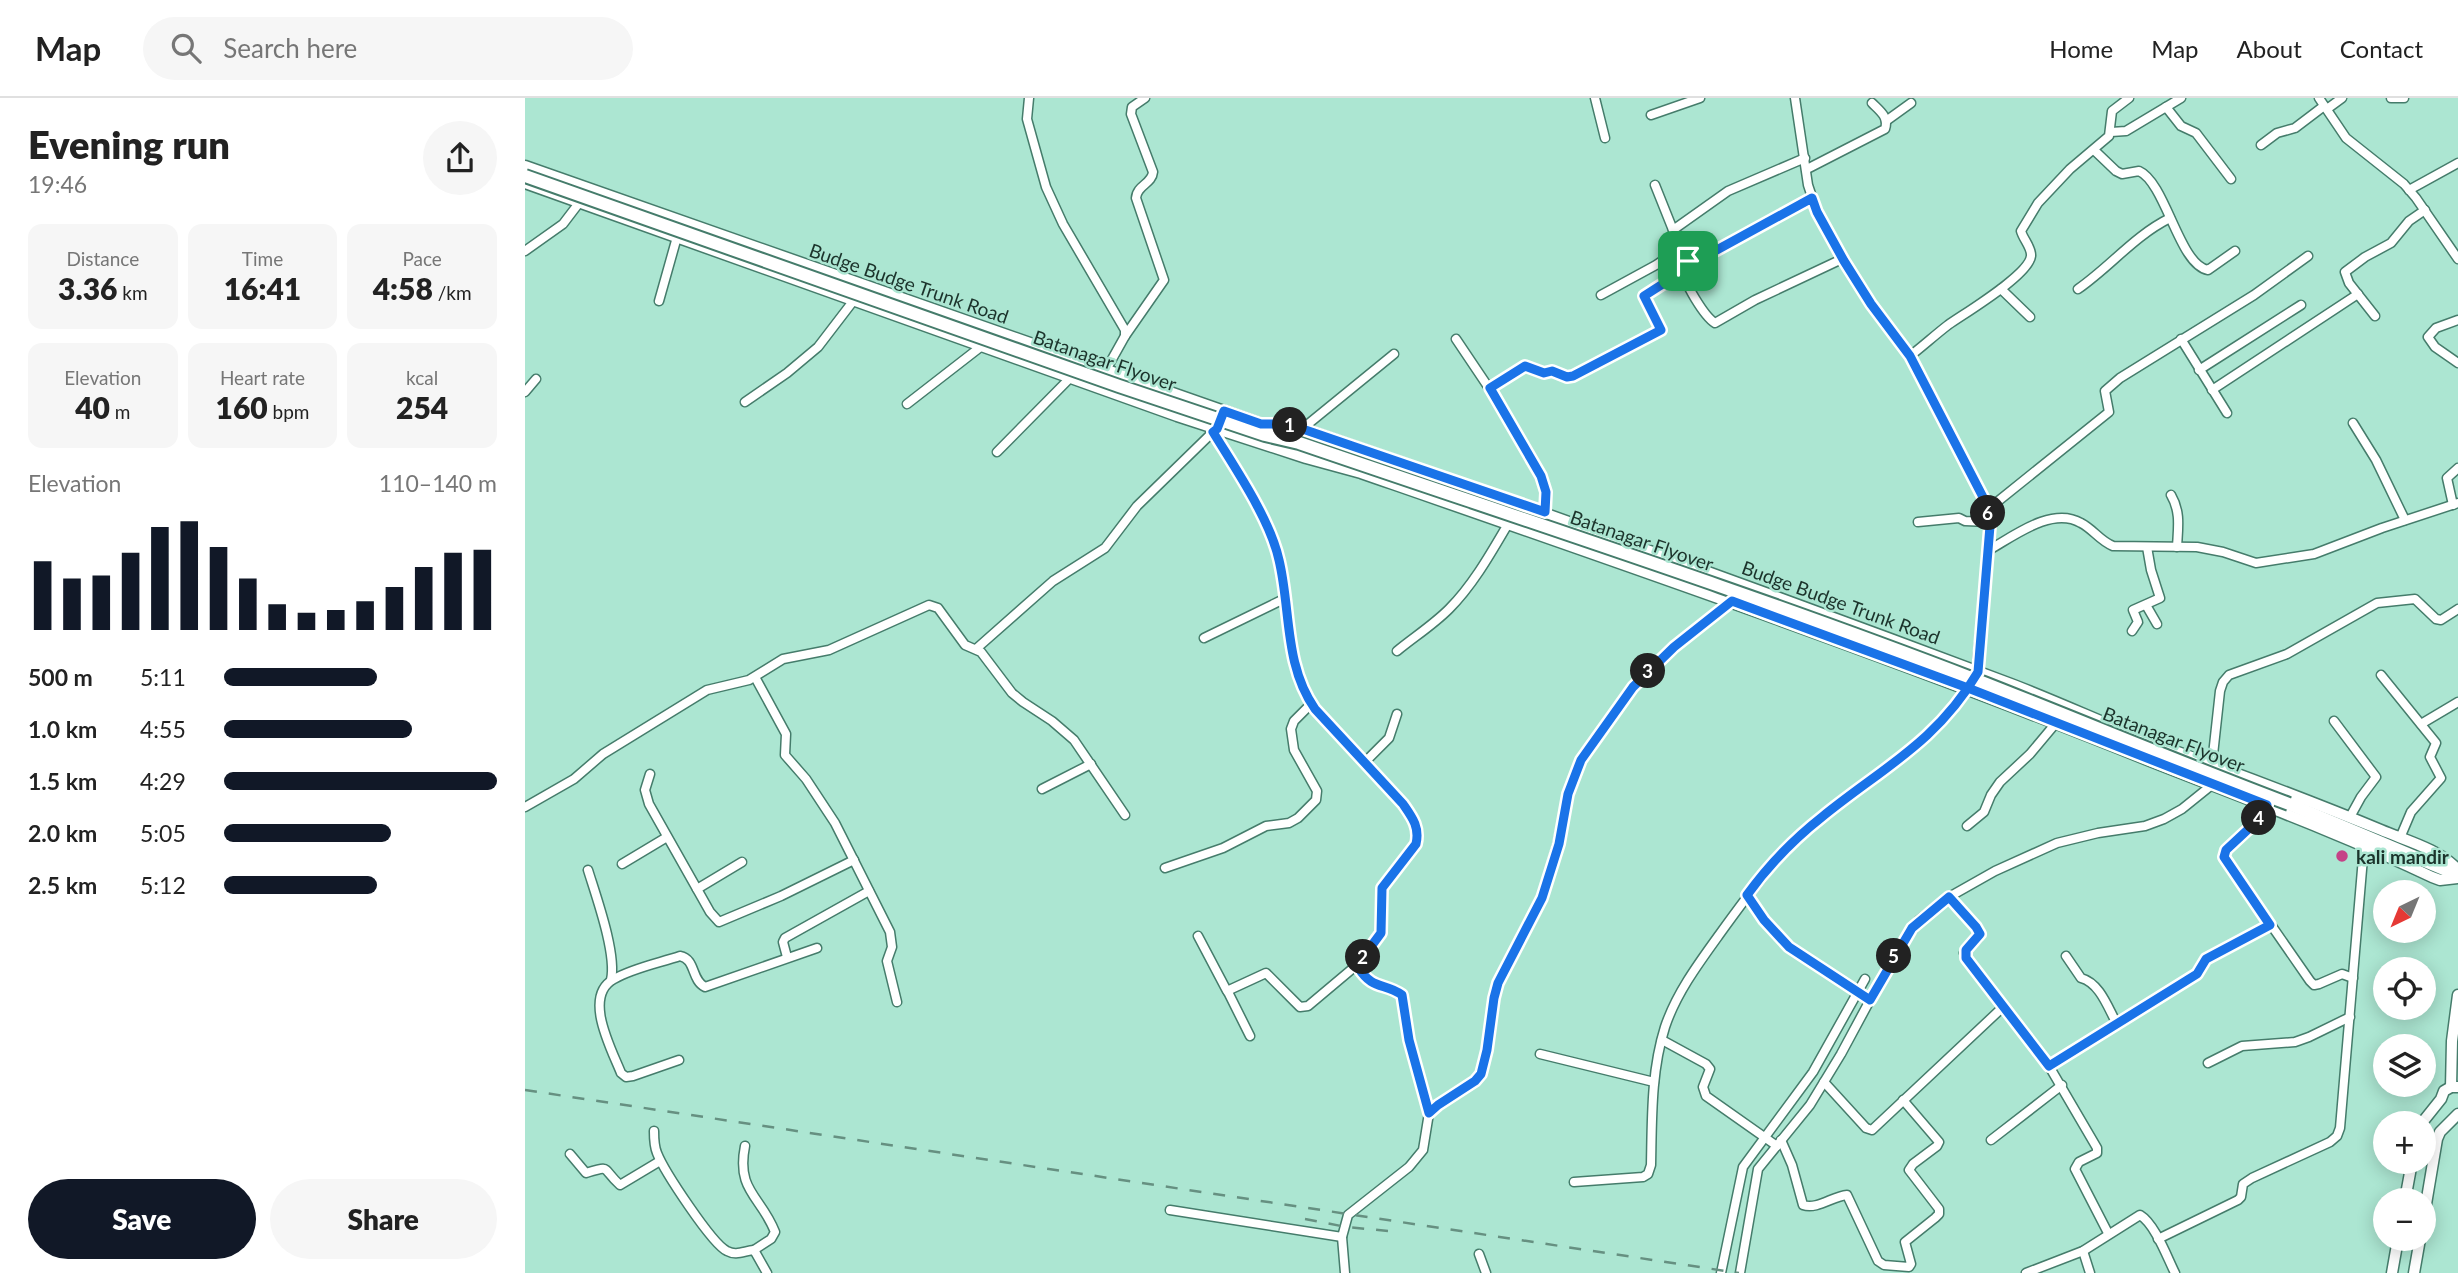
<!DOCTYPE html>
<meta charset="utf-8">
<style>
body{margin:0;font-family:Lato,sans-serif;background:#f6f6f6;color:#222;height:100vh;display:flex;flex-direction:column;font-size:26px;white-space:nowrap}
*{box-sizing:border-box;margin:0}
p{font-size:23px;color:#767676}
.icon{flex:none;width:38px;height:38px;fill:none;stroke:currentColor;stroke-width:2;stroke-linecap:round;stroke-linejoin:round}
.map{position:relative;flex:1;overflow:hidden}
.details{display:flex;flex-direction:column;background:#fff;width:525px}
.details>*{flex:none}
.needle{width:46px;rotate:223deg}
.controls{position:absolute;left:1848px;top:782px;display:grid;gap:14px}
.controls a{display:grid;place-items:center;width:63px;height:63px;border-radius:50%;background:#fff;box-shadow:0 4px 18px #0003;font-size:35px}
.pin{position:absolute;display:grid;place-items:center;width:60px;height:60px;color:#fff;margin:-30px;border-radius:14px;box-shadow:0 4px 10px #0006}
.km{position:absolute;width:35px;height:35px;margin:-18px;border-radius:50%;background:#222;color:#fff;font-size:19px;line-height:35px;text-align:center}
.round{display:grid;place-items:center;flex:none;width:74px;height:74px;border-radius:37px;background:#f6f6f6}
.summary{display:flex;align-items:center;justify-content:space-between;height:119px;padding:0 28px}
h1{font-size:38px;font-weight:800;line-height:52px}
.figures{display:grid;grid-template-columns:repeat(3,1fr);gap:10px;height:119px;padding:7px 28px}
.figures div{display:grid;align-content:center;border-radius:14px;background:#f6f6f6;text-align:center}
.figures b{font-size:30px;font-weight:800}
.figures small{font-size:19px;font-weight:400}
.figures p{font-size:19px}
.chart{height:196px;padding:14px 28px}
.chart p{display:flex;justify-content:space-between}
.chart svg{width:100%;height:126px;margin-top:7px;stroke:#111827;stroke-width:6}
.cta{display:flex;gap:14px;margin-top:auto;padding:14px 28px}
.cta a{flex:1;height:80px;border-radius:42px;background:#111827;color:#fff;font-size:28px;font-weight:800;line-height:80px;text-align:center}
.cta a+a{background:#f6f6f6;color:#222}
ul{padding:0 28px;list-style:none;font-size:23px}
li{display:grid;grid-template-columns:112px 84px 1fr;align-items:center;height:52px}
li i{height:18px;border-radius:9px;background:#111827}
header{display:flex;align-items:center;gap:42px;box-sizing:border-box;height:98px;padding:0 35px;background:#fff;border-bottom:2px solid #e0e0e0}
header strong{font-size:33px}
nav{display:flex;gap:38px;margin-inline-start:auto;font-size:24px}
.search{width:490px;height:63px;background:#f6f6f6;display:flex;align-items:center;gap:18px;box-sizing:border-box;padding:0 24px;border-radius:38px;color:#767676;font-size:26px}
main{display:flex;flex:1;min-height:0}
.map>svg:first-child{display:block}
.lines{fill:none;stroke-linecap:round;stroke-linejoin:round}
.minor-casing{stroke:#457c6b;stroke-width:11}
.tertiary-casing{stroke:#457c6b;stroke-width:13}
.secondary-casing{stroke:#457c6b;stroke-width:16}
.minor{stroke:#fff;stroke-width:8}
.tertiary{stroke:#fff;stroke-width:10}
.secondary{stroke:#fff;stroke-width:12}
.rail{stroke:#669081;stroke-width:2.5;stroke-dasharray:12 12;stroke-linecap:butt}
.secondary-bridge-casing{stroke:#457c6b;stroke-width:16;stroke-linecap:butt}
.secondary-bridge{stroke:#fff;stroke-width:12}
.route-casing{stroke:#fff;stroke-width:14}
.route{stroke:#1a73e8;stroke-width:9}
.poi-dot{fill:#c54287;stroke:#ace6d2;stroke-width:2.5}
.labels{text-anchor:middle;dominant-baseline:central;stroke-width:5;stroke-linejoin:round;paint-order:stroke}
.street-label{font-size:19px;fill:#1b332b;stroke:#ace6d2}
.poi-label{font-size:19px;font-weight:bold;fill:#1b332b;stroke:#ace6d2;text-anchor:start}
</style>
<header>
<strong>Map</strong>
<div class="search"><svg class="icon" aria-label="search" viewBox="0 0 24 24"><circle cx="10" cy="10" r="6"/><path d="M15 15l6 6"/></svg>Search here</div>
<nav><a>Home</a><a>Map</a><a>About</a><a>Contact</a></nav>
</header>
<main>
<section class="details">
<div class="summary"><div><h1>Evening run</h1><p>19:46</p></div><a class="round"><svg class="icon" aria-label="share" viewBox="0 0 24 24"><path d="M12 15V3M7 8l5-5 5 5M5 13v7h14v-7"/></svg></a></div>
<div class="figures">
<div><p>Distance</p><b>3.36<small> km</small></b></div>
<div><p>Time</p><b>16:41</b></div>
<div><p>Pace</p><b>4:58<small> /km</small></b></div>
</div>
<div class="figures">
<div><p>Elevation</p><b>40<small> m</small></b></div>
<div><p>Heart rate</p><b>160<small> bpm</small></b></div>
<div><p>kcal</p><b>254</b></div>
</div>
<div class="chart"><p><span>Elevation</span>110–140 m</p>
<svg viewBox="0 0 160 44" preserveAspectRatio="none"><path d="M5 44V20M15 44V26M25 44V25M35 44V17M45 44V8M55 44V6M65 44V15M75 44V26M85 44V35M95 44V38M105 44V37M115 44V34M125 44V29M135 44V22M145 44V17M155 44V16"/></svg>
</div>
<ul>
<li><b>500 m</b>5:11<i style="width:56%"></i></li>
<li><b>1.0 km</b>4:55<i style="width:69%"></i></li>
<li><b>1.5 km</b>4:29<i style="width:100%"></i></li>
<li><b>2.0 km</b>5:05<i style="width:61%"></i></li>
<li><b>2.5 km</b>5:12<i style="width:56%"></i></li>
</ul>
<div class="cta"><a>Save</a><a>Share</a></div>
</section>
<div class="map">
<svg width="1933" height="1175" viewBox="0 0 1933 1175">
<rect width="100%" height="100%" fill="#ace6d2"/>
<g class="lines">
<defs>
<g id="minor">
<path d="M504 0 502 21 521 89 538 126 600 232V238L581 272"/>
<path d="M1070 0 1080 40"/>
<path d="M1270 0 1283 87 1292 114 1319 163 1346 206 1385 258 1460 403 1465 428 1464 452 1451 577"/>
<path d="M1794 0 1821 40 1879 86 1891 100 1933 161"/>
<path d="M1866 0H1879"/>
<path d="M1641 9 1656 28 1671 35 1706 81"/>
<path d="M1802 11 1817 0"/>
<path d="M1126 17 1175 0"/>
<path d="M1361 23 1386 5"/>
<path d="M1586 34 1601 33 1656 0"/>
<path d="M1736 47 1752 35 1770 30 1799 8"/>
<path d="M1569 52 1591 73 1597 76 1614 73C1641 85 1654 167 1683 172L1710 153"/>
<path d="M1282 71 1360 31C1364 19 1355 13 1347 5"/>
<path d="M1130 87 1148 132 1165 165H1169L1287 100"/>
<path d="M1884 92 1933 65"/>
<path d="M1148 132 1203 93 1280 60"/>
<path d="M0 153 38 126 54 105"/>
<path d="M1159 172C1157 183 1180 219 1190 225L1230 202 1317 161"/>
<path d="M1476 191 1505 219"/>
<path d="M1553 191C1586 168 1609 138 1645 120"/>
<path d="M1076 197 1131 167 1156 150"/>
<path d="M134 203 152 139"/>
<path d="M1850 218 1824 185 1820 174 1840 159 1866 145 1884 123 1900 112"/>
<path d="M1933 222 1911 230 1903 239 1910 249 1933 265"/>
<path d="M600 238 639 182 611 100C612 87 627 86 628 74L606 16 607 9 620 0"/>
<path d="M931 241 974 305 1016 378 1021 394 1020 414"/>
<path d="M1656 241 1702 315"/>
<path d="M1385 258C1398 248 1410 237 1423 227 1440 215 1504 177 1506 158 1507 150 1498 141 1496 133L1513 105 1545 71 1584 38 1587 13 1604 0"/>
<path d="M1674 272 1776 207"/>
<path d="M965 290 1000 268 1019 275 1027 273 1042 280 1048 278 1136 232 1119 198 1158 173"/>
<path d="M1687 292 1833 196"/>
<path d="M0 294 11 281"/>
<path d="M220 304 262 275 293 249 329 202"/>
<path d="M382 306 458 247"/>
<path d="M1828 325 1851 362 1880 422"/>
<path d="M777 331 869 256"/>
<path d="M689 334C710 370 745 421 754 462 766 512 759 567 790 611L878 706C886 719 895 730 891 746L857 790 856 835 836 862 833 869C848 893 859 884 877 897L884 942 904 1015"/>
<path d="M472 354 546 279"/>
<path d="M1646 397C1656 414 1653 430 1652 449"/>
<path d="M1928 407 1922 380 1933 370"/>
<path d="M1462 412 1584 314 1580 293 1595 280 1729 197 1783 158"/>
<path d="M1393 424 1434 420 1440 423 1464 424"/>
<path d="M1464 452C1489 438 1527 408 1556 425 1568 431 1575 443 1588 448L1672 449 1698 454 1731 465 1789 456 1857 430 1933 405"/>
<path d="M1621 507 1632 526"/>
<path d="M1607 533 1613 524 1608 512 1635 500 1626 472 1622 449"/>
<path d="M679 540 761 500"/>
<path d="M451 551 528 483 580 450 612 408 690 332"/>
<path d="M872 553C889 539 908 527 924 511 948 487 966 455 983 426"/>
<path d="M1856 577 1911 645 1905 659 1916 680 1886 714 1875 740"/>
<path d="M230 579 261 636 260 657 281 681 310 725 365 834 367 849 362 863 372 904"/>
<path d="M1809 623 1851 679 1836 699 1825 719"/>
<path d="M1896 626 1933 604"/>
<path d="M839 665 864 640 872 616"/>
<path d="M1687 666 1695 593 1698 584 1704 577 1762 556 1852 505 1890 501 1911 521 1916 522 1933 511"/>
<path d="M125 676 120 692 124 706 185 814 194 824 256 798 329 762"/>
<path d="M517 691 566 666"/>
<path d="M1742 707 1731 724 1701 752 1699 759 1785 883 1789 887 1794 886 1817 876 1828 880"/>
<path d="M0 709 49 681 78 656 182 592 224 582 258 561 304 552 404 507 413 510 440 547 456 554 487 595 498 604 527 623 549 642 600 717"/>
<path d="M1442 728 1459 714 1466 697 1475 684 1505 656 1531 625"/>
<path d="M97 766 142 739"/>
<path d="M640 770 698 750 741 728 764 725 773 720 791 702 792 693 769 652 766 631 769 623 786 606"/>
<path d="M63 772C71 798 92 856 86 882"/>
<path d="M172 791 217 764"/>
<path d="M1222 797 1239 822 1264 849 1345 902"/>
<path d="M1424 799 1454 832 1453 840 1439 855 1441 860 1524 968 1572 1050V1055L1554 1064 1550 1071 1583 1135"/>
<path d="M673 838 702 893 741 875 775 909 783 908 833 866"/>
<path d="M1541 858 1556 880C1575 885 1583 910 1592 926"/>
<path d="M262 859 258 844 260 840 344 793"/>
<path d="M703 894 725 938"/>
<path d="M1137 942 1181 966 1185 971 1178 989 1181 998 1252 1048"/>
<path d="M1015 956 1129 984"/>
<path d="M154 962 108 978 101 979 96 975C87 952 57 898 89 881 108 870 134 865 155 858 171 861 166 882 180 889L292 850"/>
<path d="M1683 965 1717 948 1770 944 1784 939 1825 919"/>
<path d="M1524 968 1672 876 1681 861 1745 827"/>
<path d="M1299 984 1341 1030 1347 1032 1478 909"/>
<path d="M129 1033C129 1041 129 1048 132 1055 139 1073 187 1146 202 1153 211 1158 219 1153 229 1152L242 1175"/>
<path d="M1256 1042 1267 1067 1278 1107C1292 1112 1308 1098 1322 1097L1353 1163 1359 1167 1384 1169 1386 1166 1380 1144 1410 1120 1414 1116V1111L1384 1072 1388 1066 1412 1048 1414 1044 1378 1002"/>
<path d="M1466 1042 1537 987"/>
<path d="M220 1048C211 1093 236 1098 250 1134L246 1141 229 1152"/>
<path d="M45 1056 61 1075C87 1067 76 1070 95 1087L135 1063"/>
<path d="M1049 1084 1118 1079 1123 1076 1126 1067C1127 1021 1126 973 1140 929 1151 896 1173 866 1194 837 1225 794 1256 751 1298 718 1351 677 1406 644 1445 588"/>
<path d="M645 1112 817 1139"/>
<path d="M1633 1141 1713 1102 1716 1099 1718 1086 1727 1080 1805 1044 1812 1038 1815 1030 1839 748"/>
<path d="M1558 1153 1565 1175"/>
<path d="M954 1156 961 1175"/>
<path d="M820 1175 817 1139 823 1117 884 1069 898 1052 904 1015 913 1007 950 983 956 976 962 952 969 900 973 885 1017 800 1033 745 1043 696 1056 662 1108 589 1149 549 1207 503"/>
<path d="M1196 1175 1218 1069 1288 974 1340 881"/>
<path d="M1215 1175 1233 1071 1285 1007 1316 956 1365 865 1394 822 1424 799 1470 773 1532 745 1573 735 1620 728 1639 721 1657 711 1688 686"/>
<path d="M1501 1175 1558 1153 1615 1117C1630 1126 1642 1159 1650 1175"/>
</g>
<g id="tertiary">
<path d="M0 68 736 326H763C1006 409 1247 496 1486 586 1541 607 1595 633 1650 653 1719 678 1788 704 1856 732 1882 743 1914 751 1933 772"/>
<path d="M0 85 652 318 781 360 836 375C1101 467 1365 558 1625 663 1719 700 1815 735 1907 779L1915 782 1933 780"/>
<path d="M1926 989 1927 943 1933 897"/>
<path d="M1896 1026 1916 1001 1919 993 1926 989H1933"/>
<path d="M1880 1102 1887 1064"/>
<path d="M1899 1118 1912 1041 1915 1034 1933 1016"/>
<path d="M1867 1175 1873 1141"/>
<path d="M1889 1175 1895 1141"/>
</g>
<path id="secondary" d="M1764 706 1933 777"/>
</defs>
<use href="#minor" class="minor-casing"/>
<use href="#tertiary" class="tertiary-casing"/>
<use href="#secondary" class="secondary-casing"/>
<use href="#minor" class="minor"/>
<use href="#tertiary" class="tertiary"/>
<use href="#secondary" class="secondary"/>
<g class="rail">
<path d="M0 992 1214 1175"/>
<path d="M780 1121 821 1129 863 1133"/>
</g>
<defs>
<path id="secondary-bridge" d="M0 78 594 288 740 337 774 345C999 422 1226 495 1449 581 1554 622 1658 666 1764 706"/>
</defs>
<use href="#secondary-bridge" class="secondary-bridge-casing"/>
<use href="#secondary-bridge" class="secondary-bridge"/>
</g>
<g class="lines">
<defs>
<path id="route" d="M1163 163 1158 173 1119 198 1136 232 1048 278 1042 279 1027 273 1019 275 1000 268 965 290 1016 378 1021 394 1020 414 763 326H736L699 313 692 331 688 334C710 370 745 421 754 462 766 512 759 567 790 611L878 706C887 719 895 729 891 746L857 790 856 835 836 862 833 869C848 893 859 884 877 897L884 942 904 1015 913 1007 950 983 956 976 962 952 969 900 973 885 1017 800 1034 746 1043 696 1056 662 1108 589 1149 549 1207 503 1443 590 1742 707 1731 724 1701 752 1699 759 1745 827 1681 861 1672 876 1524 968 1441 860V852L1455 836 1451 829 1424 799 1387 830 1345 902 1264 849 1239 822 1222 797C1243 768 1269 741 1297 719 1357 670 1411 645 1453 574L1465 428 1460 403 1385 258 1346 206 1319 163 1292 114 1287 100 1168 165 1163 163"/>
</defs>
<use href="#route" class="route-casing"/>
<use href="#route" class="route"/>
</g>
<circle class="poi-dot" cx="1817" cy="758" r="7"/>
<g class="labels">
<g class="street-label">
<text transform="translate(384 185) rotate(19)">Budge Budge Trunk Road</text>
<text transform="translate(580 262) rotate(19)">Batanagar Flyover</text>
<text transform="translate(1117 442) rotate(19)">Batanagar Flyover</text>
<text transform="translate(1316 504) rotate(20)">Budge Budge Trunk Road</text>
<text transform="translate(1649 641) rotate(21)">Batanagar Flyover</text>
</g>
<g class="poi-label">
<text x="1831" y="758">kali mandir</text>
</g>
</g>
</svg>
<div class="controls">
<a><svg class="needle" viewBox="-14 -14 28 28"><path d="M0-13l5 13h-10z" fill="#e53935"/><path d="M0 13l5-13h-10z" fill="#767676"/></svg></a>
<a><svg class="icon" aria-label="locate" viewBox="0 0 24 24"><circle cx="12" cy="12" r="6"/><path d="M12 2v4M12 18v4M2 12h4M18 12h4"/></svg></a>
<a><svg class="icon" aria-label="layers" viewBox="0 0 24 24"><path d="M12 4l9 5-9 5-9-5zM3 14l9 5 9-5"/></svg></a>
<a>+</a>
<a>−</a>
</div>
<div class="pin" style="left:1163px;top:163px;background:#1e9e55"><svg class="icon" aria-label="arrive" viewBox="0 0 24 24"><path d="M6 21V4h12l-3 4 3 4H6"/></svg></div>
<b class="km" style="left:765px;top:327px">1</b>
<b class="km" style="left:838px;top:859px">2</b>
<b class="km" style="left:1123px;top:573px">3</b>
<b class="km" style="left:1734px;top:720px">4</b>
<b class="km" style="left:1369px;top:858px">5</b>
<b class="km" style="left:1463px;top:415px">6</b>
</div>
</main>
